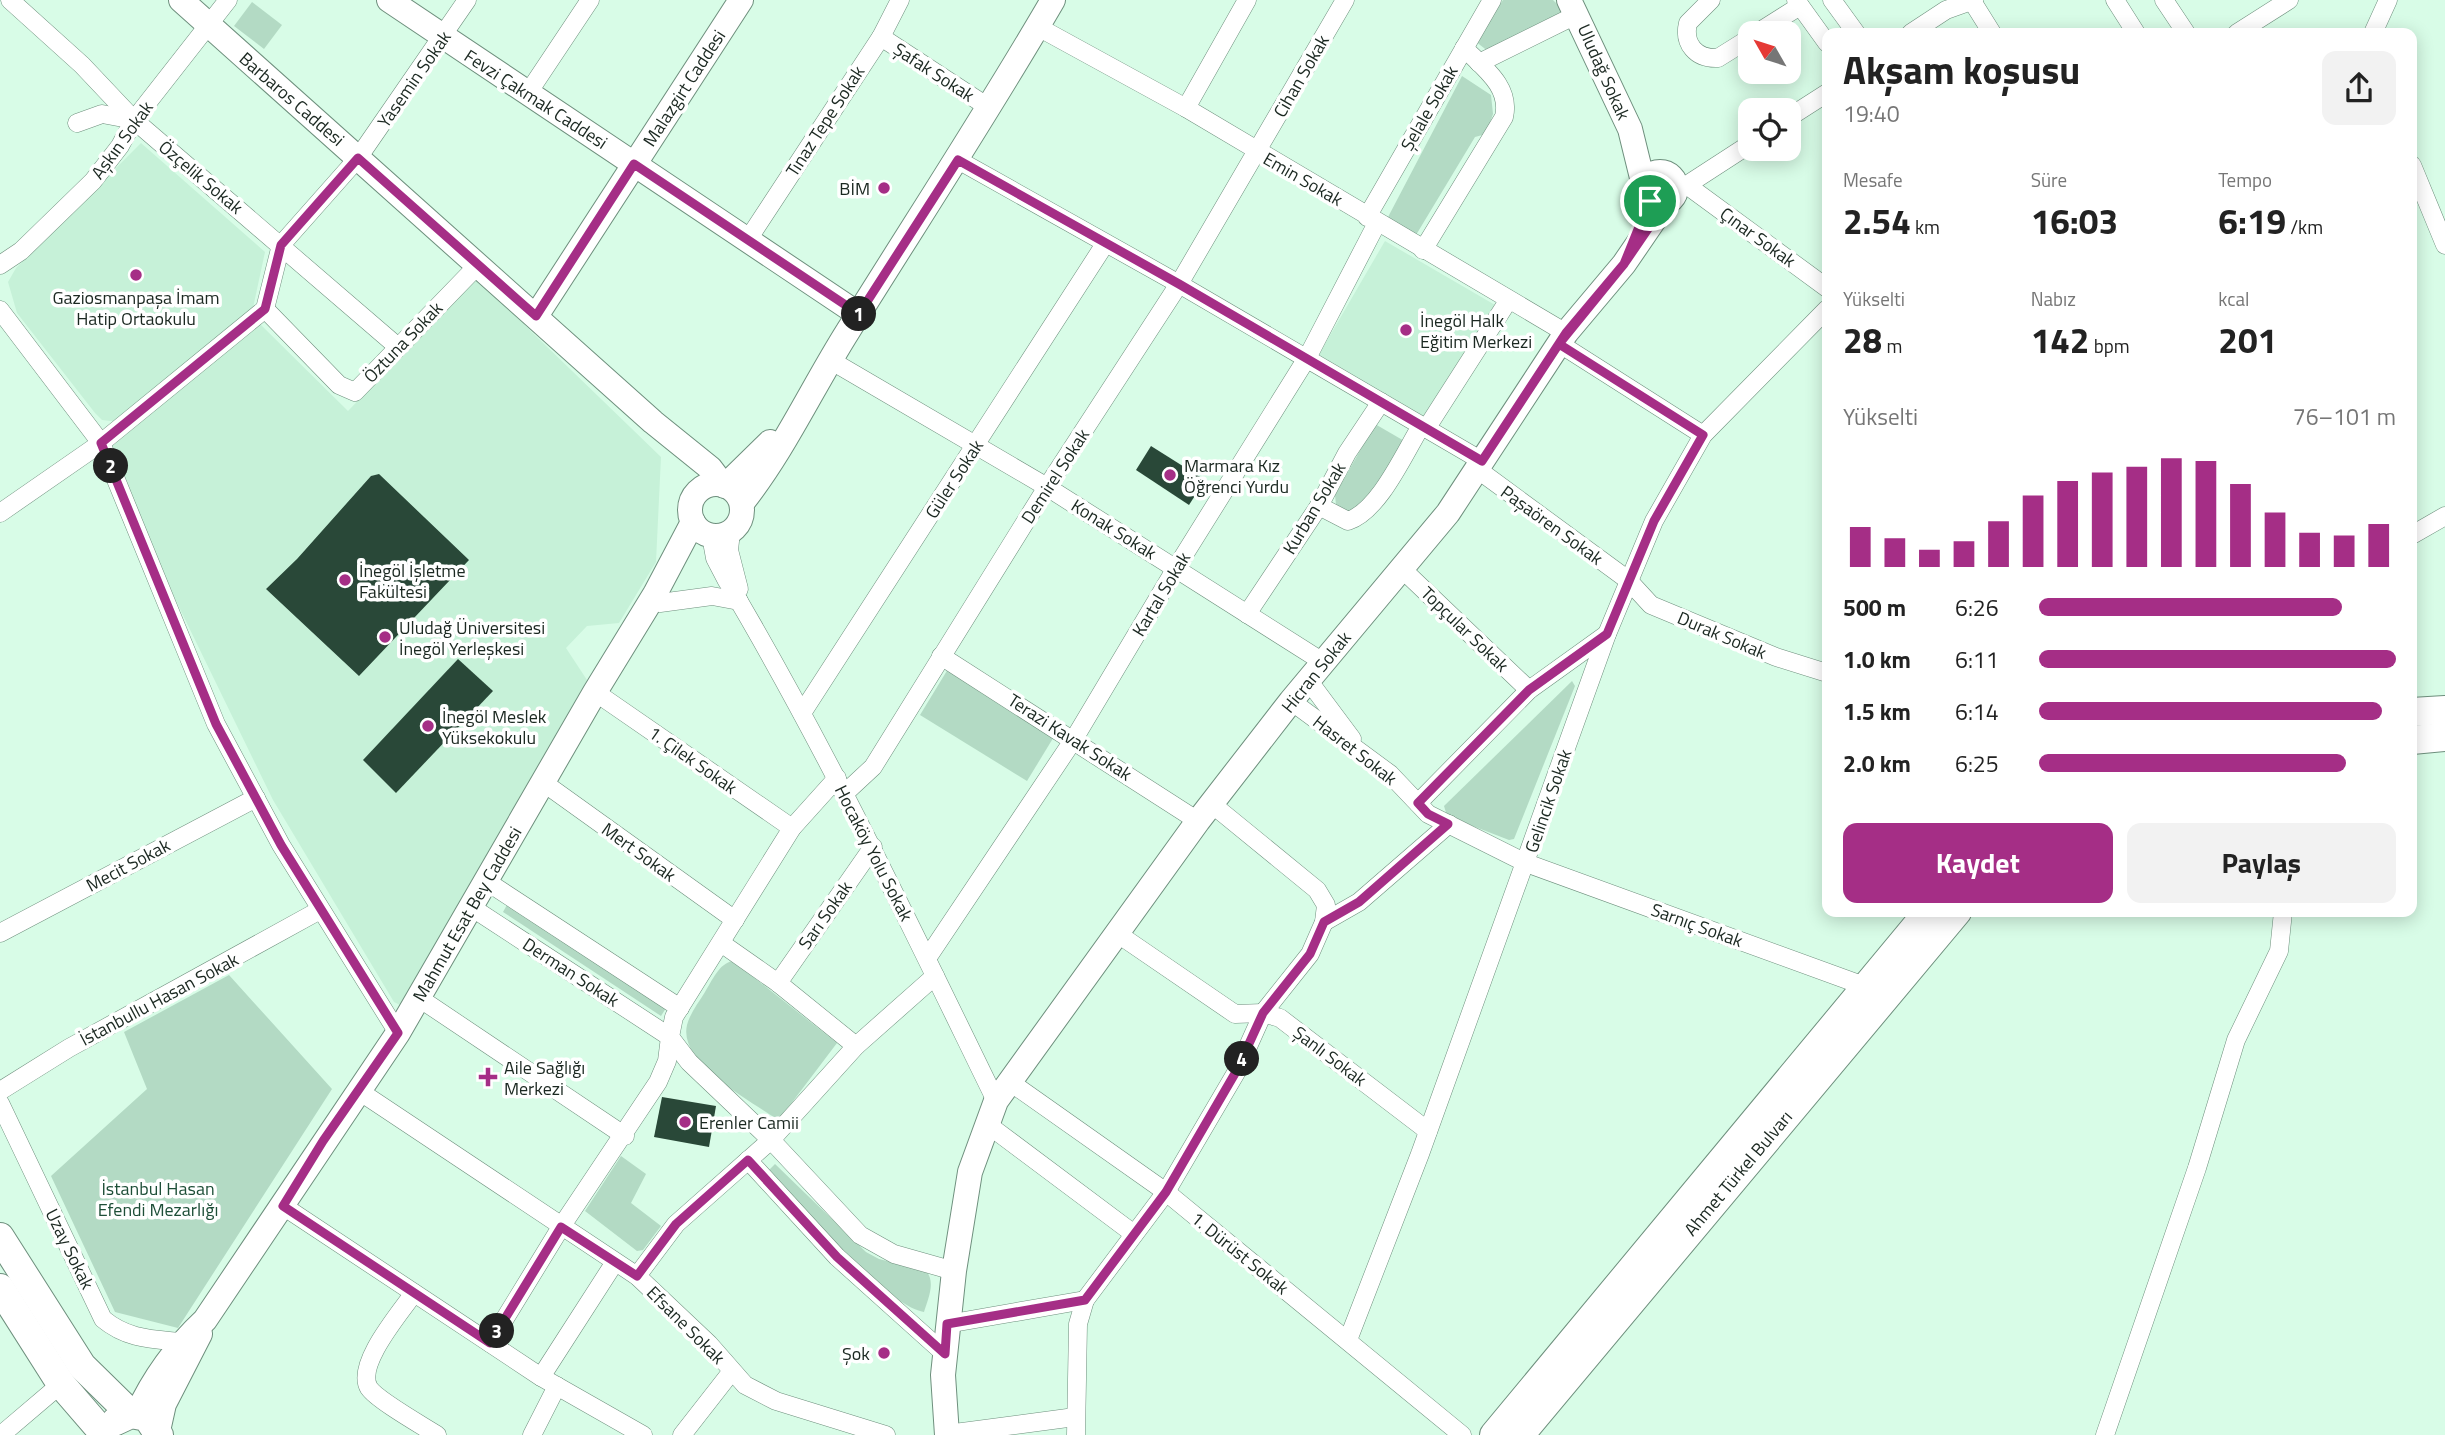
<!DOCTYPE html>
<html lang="tr">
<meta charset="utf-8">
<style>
body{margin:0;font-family:"Titillium Web",sans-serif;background:#f2f2f2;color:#222;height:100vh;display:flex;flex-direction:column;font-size:26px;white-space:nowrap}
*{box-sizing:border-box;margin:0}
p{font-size:23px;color:#767676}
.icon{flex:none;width:38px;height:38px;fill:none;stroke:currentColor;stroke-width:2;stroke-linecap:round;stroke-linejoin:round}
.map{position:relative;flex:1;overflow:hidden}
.panel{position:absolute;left:1822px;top:28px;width:595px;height:889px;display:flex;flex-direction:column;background:#fff;border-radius:14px;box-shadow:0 4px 18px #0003}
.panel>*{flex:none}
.needle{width:46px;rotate:309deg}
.controls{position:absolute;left:1738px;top:21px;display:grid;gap:14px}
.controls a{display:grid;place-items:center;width:63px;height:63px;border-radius:14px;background:#fff;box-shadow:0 4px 18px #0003;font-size:35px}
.pin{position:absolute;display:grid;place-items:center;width:60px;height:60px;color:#fff;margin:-30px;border:4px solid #fff;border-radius:50%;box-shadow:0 2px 7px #0007}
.km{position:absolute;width:35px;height:35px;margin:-18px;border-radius:50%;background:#222;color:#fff;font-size:19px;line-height:35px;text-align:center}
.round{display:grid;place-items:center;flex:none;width:74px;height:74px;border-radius:14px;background:#f2f2f2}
.headline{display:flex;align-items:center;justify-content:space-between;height:119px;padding:0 21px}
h1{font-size:38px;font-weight:700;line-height:52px}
.metrics{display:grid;grid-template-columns:repeat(3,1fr);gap:10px;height:119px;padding:7px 21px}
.metrics div{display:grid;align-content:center}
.metrics b{font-size:35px;font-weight:700}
.metrics small{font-size:19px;font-weight:400}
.metrics p{font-size:19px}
.chart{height:196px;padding:14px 21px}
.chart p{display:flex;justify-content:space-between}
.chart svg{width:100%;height:126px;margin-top:7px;stroke:#a52e86;stroke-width:6}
.cta{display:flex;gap:14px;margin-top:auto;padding:14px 21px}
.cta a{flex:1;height:80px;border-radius:14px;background:#a52e86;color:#fff;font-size:28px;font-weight:700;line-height:80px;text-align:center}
.cta a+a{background:#f2f2f2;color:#222}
ul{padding:0 21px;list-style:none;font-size:23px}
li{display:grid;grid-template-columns:112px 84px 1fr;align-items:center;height:52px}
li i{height:18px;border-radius:9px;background:#a52e86}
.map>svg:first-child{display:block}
.built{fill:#c6f1d8}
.green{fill:#b3dac4}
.building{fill:#294838}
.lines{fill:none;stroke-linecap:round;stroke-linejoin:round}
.street-casing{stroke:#6e8f7d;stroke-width:19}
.secondary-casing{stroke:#6e8f7d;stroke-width:26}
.primary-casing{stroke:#6e8f7d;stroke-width:30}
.street{stroke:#fff;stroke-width:18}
.secondary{stroke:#fff;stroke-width:24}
.primary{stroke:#fff;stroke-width:28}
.route-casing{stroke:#fff;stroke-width:14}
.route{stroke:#a52e86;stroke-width:9}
.poi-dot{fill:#a52e86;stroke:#fff;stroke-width:2.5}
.labels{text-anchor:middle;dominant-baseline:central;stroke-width:7;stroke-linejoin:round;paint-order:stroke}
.street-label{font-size:18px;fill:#1b2821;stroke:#fff}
.poi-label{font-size:18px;fill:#1b2821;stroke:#fff;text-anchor:start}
.park-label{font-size:18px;fill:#1d4e37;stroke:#fff}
</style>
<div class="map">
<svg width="2445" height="1435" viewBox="0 0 2445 1435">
<rect width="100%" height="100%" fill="#d8fce7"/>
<g class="built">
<path d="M141 143 265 252 253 308 118 421H110L102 420 95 413 17 313 8 282 16 268Z"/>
<path d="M1385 241 1495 305 1421 420 1318 356Z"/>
<path d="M476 278 661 457 656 562 619 623 587 626 566 648 587 680 400 1005 394 1002 273 800 104 453 260 324 348 411Z"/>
</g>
<g class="green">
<path d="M1503 0H1553L1564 11 1489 52 1475 41Z"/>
<path d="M252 2 282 25 264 49 234 26Z"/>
<path d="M1462 76 1491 95 1493 114 1486 134 1475 137 1416 235 1387 219Z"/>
<path d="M1375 424 1406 442 1361 511C1350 515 1344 511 1336 505L1335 495Z"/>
<path d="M948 669 1055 735 1027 781 920 715Z"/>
<path d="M1572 681 1575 686 1514 839 1509 840 1447 816 1444 806Z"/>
<path d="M508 903 666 1008 661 1016 503 912Z"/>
<path d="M733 961 837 1043 781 1117 775 1118C748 1099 678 1063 687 1025 690 1013 699 1002 705 992 712 981 719 963 733 961Z"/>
<path d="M229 975 332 1089 178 1328 115 1312 51 1176 147 1089 124 1032Z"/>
<path d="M621 1156 646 1174 631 1203 661 1226 643 1250 637 1251 585 1211Z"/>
<path d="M775 1164 866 1252 879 1259 926 1271C936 1282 928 1299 924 1312 884 1305 800 1202 769 1170Z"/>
</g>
<g class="building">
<path d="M1151 446 1205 480 1189 505 1136 470Z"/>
<path d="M379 474 469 560 359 676 266 589 297 559 371 476Z"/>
<path d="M458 659 493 691 396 793 363 760Z"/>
<path d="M662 1097 716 1106 709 1147 654 1137Z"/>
</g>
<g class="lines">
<defs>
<g id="street">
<path d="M10 0 82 65 134 120 398 347"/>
<path d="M1711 0 1688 23C1683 44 1696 59 1718 58L1750 38"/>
<path d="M1796 0 1827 43"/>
<path d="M1832 0 1856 33"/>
<path d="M2115 0 2136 33"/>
<path d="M2164 0 2186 33"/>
<path d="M1972 1 1992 33"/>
<path d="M1038 27 1186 108 1566 333"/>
<path d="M1757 33 1800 6"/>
<path d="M1911 33 1946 10 1974 0"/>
<path d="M2237 33 2289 0"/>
<path d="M2373 33 2388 0"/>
<path d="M881 37 988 107"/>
<path d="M1479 63 1578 14"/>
<path d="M528 93 590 0"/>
<path d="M1186 108 1247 0"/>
<path d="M1788 118 1827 93"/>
<path d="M77 123 102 114 134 120"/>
<path d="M958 160 1179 284 1482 461"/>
<path d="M2412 165 2445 245"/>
<path d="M1688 186 1827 288"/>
<path d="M1676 192 1750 144"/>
<path d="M1367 217 1492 0"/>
<path d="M747 241 881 37 900 0"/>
<path d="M1423 250 1504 117C1511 87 1484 68 1464 48"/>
<path d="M0 265 21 251 93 181 120 146 134 120 228 0"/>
<path d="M265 309 339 385 355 392 479 264"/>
<path d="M0 310 101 443 216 724 281 845 398 1033"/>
<path d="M1560 344 1703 435"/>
<path d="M830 360 1047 487 1323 662"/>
<path d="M1426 429 1508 301"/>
<path d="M1477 469 1628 580 1651 605 1776 657 1827 673"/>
<path d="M1319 506 1348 521C1379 511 1404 454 1421 426"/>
<path d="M0 513 101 443 265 309 281 245 358 158 467 0"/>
<path d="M731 532 729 550 739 589"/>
<path d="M2412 535 2445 516"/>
<path d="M711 536 715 558 727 581C827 749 910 925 996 1101"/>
<path d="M1401 568 1529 690"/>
<path d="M660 603 712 596 739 601"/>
<path d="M1247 614 1319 506 1347 453 1381 402"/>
<path d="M941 656 1198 821"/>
<path d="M1308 680 1352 739"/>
<path d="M595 692 792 828"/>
<path d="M1291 701 1390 774 1428 814 1526 863 1867 987"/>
<path d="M802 713 1105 244"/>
<path d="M837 778 792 828 674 1017 670 1037 689 1062 771 1140 860 1235 894 1254 954 1271"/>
<path d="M544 783 735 920"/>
<path d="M845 793 873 767 1047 487 1179 284 1345 0"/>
<path d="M1418 803 1529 690 1607 634"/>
<path d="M486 881 680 1008"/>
<path d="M471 907 670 1037 667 1061 658 1082 561 1227 490 1343"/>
<path d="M1324 922 1359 902 1449 824"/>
<path d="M0 933 256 798"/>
<path d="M1118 934 1235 1014 1263 1013 1280 1018 1428 1131"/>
<path d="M721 943 778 983 856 1046"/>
<path d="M928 957 1074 739 1176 568 1307 358 1377 223"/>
<path d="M778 983 873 847"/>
<path d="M419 998 625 1136"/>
<path d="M1010 1082 1166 1192 1462 1435"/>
<path d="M0 1091 69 1048 320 910"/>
<path d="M359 1091 637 1276 709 1344 745 1385 776 1401 886 1435"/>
<path d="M0 1103 103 1319C127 1339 151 1339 181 1342"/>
<path d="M987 1124 1134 1234"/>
<path d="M748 1160 837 1257 945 1354"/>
<path d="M283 1206 541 1377 643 1435"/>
<path d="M637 1276 676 1224 771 1140 856 1046 935 976"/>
<path d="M414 1293C400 1313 355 1365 369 1388 377 1400 423 1426 437 1435"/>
<path d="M947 1324 1085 1300"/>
<path d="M1348 1340 1420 1154 1607 634 1654 521 1703 435 1827 309"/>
<path d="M541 1377 615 1262"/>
<path d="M947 1434 1075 1417"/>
<path d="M1 1435 61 1384"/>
<path d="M532 1435 557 1386"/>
<path d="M682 1435 732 1371"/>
<path d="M1076 1435 1078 1324 1085 1300 1166 1192 1237 1071 1263 1013 1310 954 1324 922 1326 905 1317 890 1213 805"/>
<path d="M2105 1435 2197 1168 2236 1040 2279 951 2283 912"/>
</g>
<g id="secondary">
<path d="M181 0 653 422 710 468 723 485"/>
<path d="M389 0 858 314"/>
<path d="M1569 0 1630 129 1644 186"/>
<circle cx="1660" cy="188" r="16"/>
<path d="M536 316 741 0"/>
<circle cx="716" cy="510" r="26"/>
<path d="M725 486 770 442"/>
<path d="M742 503C784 450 812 388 848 331 917 220 988 112 1053 0"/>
<path d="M137 1414C154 1377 175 1348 205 1320L398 1033 595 692 655 594 693 522"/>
<path d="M158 1431 164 1404 200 1334"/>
<path d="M947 1435 943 1375 954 1271 970 1172 996 1101 1198 821 1291 701 1448 513 1566 333 1624 264 1665 204"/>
</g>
<g id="primary">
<path d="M2412 712 2445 710"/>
<path d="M2412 740 2445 737"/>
<path d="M0 1237 82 1366 131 1414"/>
<path d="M0 1288 61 1384 105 1435"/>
<path d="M116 1421 131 1414 147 1417 159 1435"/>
<path d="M1494 1435 1928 912"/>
<path d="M1520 1435 1957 912"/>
</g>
</defs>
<use href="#street" class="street-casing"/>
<use href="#secondary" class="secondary-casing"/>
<use href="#primary" class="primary-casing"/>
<use href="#street" class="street"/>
<use href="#secondary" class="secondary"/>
<use href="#primary" class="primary"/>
</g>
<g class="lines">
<defs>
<path id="route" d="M1650 201 1646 196 1639 227 1624 264 1566 333 1482 461 1179 284 958 160 859 314 634 164 536 316 358 158 281 245 265 309 101 443 216 724 281 845 398 1033 323 1141 283 1206 490 1343 561 1227 637 1276 676 1224 748 1160 837 1257 945 1354 947 1324 1085 1300 1166 1192 1237 1070 1263 1013 1310 954 1324 922 1359 902 1448 824 1428 814 1418 803 1529 690 1607 634 1654 521 1703 435 1559 344 1624 264 1665 204 1650 201"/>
</defs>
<use href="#route" class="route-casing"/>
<use href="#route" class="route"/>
</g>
<g class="poi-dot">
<circle cx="884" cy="188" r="7"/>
<circle cx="136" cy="275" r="7"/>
<circle cx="1406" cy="330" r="7"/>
<circle cx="1170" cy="475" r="7"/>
<circle cx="345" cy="580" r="7"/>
<circle cx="385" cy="637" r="7"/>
<circle cx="428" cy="726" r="7"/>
<path d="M484.5 1066.5h7v7h7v7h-7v7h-7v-7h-7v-7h7z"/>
<circle cx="685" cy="1122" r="7"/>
<circle cx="884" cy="1353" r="7"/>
</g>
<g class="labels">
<g class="street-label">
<text transform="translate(934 72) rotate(33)">Şafak Sokak</text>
<text transform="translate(1604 72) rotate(66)">Uludağ Sokak</text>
<text transform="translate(1301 76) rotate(-60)">Cihan Sokak</text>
<text transform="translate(414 79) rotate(-55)">Yasemin Sokak</text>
<text transform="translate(684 88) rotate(-57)">Malazgirt Caddesi</text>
<text transform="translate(292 99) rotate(41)">Barbaros Caddesi</text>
<text transform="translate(536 99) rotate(33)">Fevzi Çakmak Caddesi</text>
<text transform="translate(1429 108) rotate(-60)">Şelale Sokak</text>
<text transform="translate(825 121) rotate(-57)">Tınaz Tepe Sokak</text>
<text transform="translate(122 140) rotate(-54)">Aşkın Sokak</text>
<text transform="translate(201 177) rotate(40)">Özçelik Sokak</text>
<text transform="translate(1303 179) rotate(30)">Emin Sokak</text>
<text transform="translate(1758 237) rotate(36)">Çınar Sokak</text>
<text transform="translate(403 342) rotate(-46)">Öztuna Sokak</text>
<text transform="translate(1055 476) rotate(-57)">Demirel Sokak</text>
<text transform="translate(954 479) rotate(-57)">Güler Sokak</text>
<text transform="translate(1314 508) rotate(-59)">Kurban Sokak</text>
<text transform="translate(1552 525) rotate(36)">Paşaören Sokak</text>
<text transform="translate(1114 529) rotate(32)">Konak Sokak</text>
<text transform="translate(1161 594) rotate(-59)">Kartal Sokak</text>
<text transform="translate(1465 629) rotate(44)">Topçular Sokak</text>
<text transform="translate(1722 635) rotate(23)">Durak Sokak</text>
<text transform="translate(1316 672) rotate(-51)">Hicran Sokak</text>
<text transform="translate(1070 737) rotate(33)">Terazi Kavak Sokak</text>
<text transform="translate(1355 750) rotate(38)">Hasret Sokak</text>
<text transform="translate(693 760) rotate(35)">1. Çilek Sokak</text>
<text transform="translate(1548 801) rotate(-71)">Gelincik Sokak</text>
<text transform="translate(639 852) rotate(36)">Mert Sokak</text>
<text transform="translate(874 853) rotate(63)">Hocaköy Yolu Sokak</text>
<text transform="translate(128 865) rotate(-28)">Mecit Sokak</text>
<text transform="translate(467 914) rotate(-60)">Mahmut Esat Bey Caddesi</text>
<text transform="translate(825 915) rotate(-55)">Sarı Sokak</text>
<text transform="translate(1697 925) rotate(20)">Sarnıç Sokak</text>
<text transform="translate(571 972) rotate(33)">Derman Sokak</text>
<text transform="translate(159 999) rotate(-28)">İstanbullu Hasan Sokak</text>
<text transform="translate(1330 1056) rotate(37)">Şanlı Sokak</text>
<text transform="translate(1738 1173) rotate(-50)">Ahmet Türkel Bulvarı</text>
<text transform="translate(70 1249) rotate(64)">Uzay Sokak</text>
<text transform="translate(1240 1253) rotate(39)">1. Dürüst Sokak</text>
<text transform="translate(686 1325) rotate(45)">Efsane Sokak</text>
</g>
<g class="poi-label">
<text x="870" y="188" text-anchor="end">BİM</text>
<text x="136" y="297" text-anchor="middle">Gaziosmanpaşa İmam<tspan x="136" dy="21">Hatip Ortaokulu</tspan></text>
<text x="1420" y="320">İnegöl Halk<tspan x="1420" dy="21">Eğitim Merkezi</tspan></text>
<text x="1184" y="465">Marmara Kız<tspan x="1184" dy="21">Öğrenci Yurdu</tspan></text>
<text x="359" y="570">İnegöl İşletme<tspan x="359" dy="21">Fakültesi</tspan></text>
<text x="399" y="627">Uludağ Üniversitesi<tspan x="399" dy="21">İnegöl Yerleşkesi</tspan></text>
<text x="442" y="716">İnegöl Meslek<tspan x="442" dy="21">Yüksekokulu</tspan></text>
<text x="504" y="1067">Aile Sağlığı<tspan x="504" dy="21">Merkezi</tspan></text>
<text x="699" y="1122">Erenler Camii</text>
<text x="870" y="1353" text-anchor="end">Şok</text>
</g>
<g class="park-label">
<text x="158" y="1188">İstanbul Hasan<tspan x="158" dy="21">Efendi Mezarlığı</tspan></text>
</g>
</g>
</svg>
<div class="controls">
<a><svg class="needle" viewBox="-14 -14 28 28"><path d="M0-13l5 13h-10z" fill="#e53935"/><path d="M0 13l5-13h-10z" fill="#767676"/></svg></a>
<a><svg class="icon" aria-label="locate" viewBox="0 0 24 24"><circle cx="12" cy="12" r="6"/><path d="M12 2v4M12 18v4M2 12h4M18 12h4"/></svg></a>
</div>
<div class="pin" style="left:1650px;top:201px;background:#1e9e55"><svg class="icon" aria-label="arrive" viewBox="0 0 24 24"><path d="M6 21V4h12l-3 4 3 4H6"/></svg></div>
<b class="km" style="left:859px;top:314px">1</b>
<b class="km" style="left:111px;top:466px">2</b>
<b class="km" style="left:497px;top:1331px">3</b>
<b class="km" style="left:1242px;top:1059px">4</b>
<section class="panel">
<div class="headline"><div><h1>Akşam koşusu</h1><p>19:40</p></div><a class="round"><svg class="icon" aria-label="share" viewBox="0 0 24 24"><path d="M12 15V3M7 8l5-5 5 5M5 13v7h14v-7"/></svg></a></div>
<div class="metrics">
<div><p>Mesafe</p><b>2.54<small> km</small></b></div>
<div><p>Süre</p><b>16:03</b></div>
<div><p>Tempo</p><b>6:19<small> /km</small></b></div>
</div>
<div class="metrics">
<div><p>Yükselti</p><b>28<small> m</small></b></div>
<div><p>Nabız</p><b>142<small> bpm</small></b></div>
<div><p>kcal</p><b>201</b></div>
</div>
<div class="chart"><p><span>Yükselti</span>76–101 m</p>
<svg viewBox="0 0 160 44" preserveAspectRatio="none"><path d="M5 44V30M15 44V34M25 44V38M35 44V35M45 44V28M55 44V19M65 44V14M75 44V11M85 44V9M95 44V6M105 44V7M115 44V15M125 44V25M135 44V32M145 44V33M155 44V29"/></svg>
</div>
<ul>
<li><b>500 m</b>6:26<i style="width:85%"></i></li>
<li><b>1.0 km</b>6:11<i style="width:100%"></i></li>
<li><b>1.5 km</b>6:14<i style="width:96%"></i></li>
<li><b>2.0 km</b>6:25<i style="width:86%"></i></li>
</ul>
<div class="cta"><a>Kaydet</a><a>Paylaş</a></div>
</section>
</div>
